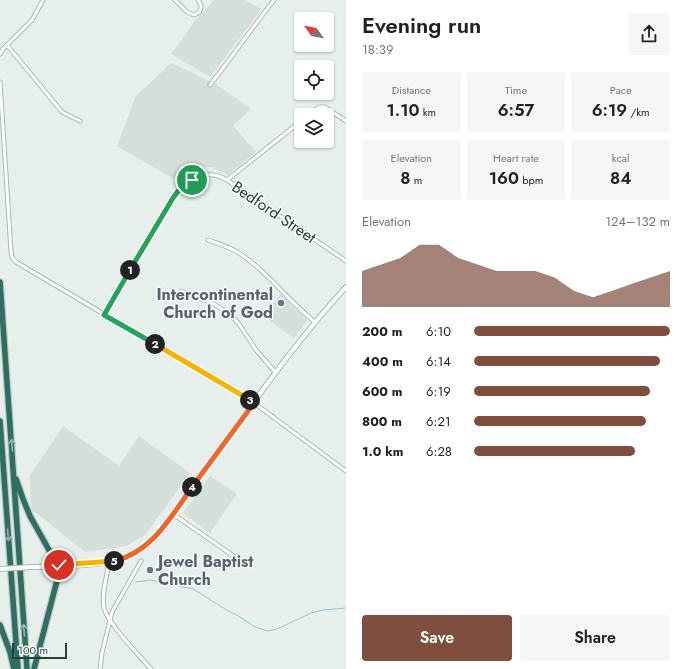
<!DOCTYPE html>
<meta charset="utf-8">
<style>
body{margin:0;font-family:Jost,sans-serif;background:#f6f6f6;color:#202124;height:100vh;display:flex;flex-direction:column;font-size:15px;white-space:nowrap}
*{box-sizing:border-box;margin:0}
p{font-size:13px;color:#757577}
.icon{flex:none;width:22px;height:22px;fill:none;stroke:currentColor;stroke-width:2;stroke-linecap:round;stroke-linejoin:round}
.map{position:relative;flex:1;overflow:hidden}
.sheet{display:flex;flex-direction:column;background:#fff;width:340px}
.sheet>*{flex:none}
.needle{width:26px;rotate:303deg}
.fabs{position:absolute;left:294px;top:12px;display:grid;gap:8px}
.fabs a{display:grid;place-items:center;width:40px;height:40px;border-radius:4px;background:#fff;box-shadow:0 1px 3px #0004;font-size:20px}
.scale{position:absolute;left:12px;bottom:10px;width:55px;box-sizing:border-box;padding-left:4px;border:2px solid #24423a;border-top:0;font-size:11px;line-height:14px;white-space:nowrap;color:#24423a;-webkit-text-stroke:3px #f7fbf9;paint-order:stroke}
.pin{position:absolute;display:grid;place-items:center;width:34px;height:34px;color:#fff;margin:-17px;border:2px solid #fff;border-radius:50%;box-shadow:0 1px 4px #0007}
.km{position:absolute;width:20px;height:20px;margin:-10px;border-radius:50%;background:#222;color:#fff;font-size:11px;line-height:20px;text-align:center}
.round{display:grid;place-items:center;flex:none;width:42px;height:42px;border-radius:4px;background:#f6f6f6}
.overview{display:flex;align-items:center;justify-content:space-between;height:68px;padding:0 16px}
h1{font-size:22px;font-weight:600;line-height:30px}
.stats{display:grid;grid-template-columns:repeat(3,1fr);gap:6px;height:68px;padding:4px 16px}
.stats div{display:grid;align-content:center;border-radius:4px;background:#f6f6f6;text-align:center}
.stats b{font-size:17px;font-weight:600}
.stats small{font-size:11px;font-weight:400}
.stats p{font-size:11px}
.chart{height:112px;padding:8px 16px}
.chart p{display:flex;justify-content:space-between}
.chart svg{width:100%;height:72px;margin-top:4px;fill:#7f4e3f;opacity:.7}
.action{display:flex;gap:8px;margin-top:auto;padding:8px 16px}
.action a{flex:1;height:46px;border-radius:4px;background:#7f4e3f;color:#fff;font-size:16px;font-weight:600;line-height:46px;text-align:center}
.action a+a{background:#f6f6f6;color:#202124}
ul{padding:0 16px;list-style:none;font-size:13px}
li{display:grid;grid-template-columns:64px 48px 1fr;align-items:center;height:30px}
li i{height:10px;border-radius:5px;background:#7f4e3f}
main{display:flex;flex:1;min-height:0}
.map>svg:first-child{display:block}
.built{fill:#d4dfda}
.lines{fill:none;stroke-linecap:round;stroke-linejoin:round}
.stream{stroke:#8ec9d4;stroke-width:1}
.minor-casing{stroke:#a8b8b2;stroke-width:5}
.secondary-casing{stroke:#a4bbb3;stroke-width:6}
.motorway-casing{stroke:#c2cac8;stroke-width:8}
.minor{stroke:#fff;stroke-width:3}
.secondary{stroke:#fff;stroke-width:4}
.motorway{stroke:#2f6f62;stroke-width:5.5}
.secondary-bridge-casing{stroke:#a4bbb3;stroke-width:6;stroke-linecap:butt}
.secondary-bridge{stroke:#fff;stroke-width:4}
.oneway{stroke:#93b5ae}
.split-1-casing{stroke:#fff;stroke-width:8}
.split-2-casing{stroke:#fff;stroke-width:8}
.split-3-casing{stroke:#fff;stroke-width:8}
.split-4-casing{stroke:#fff;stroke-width:8}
.split-5-casing{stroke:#fff;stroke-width:8}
.split-6-casing{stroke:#fff;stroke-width:8}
.split-1{stroke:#22a559;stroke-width:5}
.split-2{stroke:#22a559;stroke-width:5}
.split-3{stroke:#f5b400;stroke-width:5}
.split-4{stroke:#f0652b;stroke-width:5}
.split-5{stroke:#f0652b;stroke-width:5}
.split-6{stroke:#f5b400;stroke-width:5}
.worship-dot{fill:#6b7280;stroke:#f7fbf9;stroke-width:1.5}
.labels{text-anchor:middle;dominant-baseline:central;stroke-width:3;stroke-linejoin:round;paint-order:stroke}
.street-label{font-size:16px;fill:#24423a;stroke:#f7fbf9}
.worship-label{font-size:16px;font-weight:bold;fill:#5b616d;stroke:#f7fbf9;text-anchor:end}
</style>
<main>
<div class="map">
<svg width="346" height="669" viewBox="0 0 346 669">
<rect width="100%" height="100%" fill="#e6efeb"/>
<g class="built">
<path d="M214 0H244L262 9 210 77 171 54 199 16Z"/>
<path d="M171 63 216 84 251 109 233 126 256 152 228 175 212 167H201L179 182 117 146 136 96Z"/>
<path d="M281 294 307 320 294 338 271 322 265 314Z"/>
<path d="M63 426 119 466 139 436 190 473 146 534 127 546 85 552 31 509 30 476Z"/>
<path d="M210 476 237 494 210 533 183 513Z"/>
</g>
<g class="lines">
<path class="stream" d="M136 582 150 580 193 589 230 612 237 615 255 627 268 631 277 629 311 613 323 610 346 608"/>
<defs>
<g id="minor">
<path d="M175 0 187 12 194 15C202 12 203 6 198 0"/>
<path d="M7 45 62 112 80 121"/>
<path d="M0 54 3 49 32 20 43 0"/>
<path d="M0 82 11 251 12 257 16 262 254 403 346 471"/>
<path d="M210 85C232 57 252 28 274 0"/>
<path d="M309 115 319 107H325L346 121"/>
<path d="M227 180 301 121"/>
<path d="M208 240C219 244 230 247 239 253 268 272 288 301 315 322"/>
<path d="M181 291 214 304 231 315 239 324 256 350 276 373"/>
<path d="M104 315 175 195C189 178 207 168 227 180L346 261"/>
<path d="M173 514 235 557"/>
<path d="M109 562C107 577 101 594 104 608 108 624 140 656 151 669"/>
<path d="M100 669 102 653 112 612 141 561"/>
</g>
<path id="secondary" d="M32 567C62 565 107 568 133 554 164 538 187 494 207 467 251 406 295 342 346 287"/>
<g id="motorway">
<path d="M0 282 27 669"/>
<path d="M0 421 18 669"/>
<path d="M16 479 23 499 30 516 49 550 59 565V573L34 669"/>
<path d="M0 625 10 652 14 669"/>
</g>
</defs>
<use href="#minor" class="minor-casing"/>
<use href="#secondary" class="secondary-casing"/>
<use href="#motorway" class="motorway-casing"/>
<use href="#minor" class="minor"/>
<use href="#secondary" class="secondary"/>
<use href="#motorway" class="motorway"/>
<defs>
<path id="secondary-bridge" d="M0 569 32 567"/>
</defs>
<use href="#secondary-bridge" class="secondary-bridge-casing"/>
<use href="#secondary-bridge" class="secondary-bridge"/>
</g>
<defs><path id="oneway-shaft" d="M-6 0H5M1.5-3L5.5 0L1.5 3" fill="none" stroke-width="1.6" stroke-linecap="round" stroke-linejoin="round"/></defs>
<g class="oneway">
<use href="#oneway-shaft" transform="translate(12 445) rotate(-94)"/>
<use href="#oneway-shaft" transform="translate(8 535) rotate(86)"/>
<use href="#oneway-shaft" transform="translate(24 630) rotate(-94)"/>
</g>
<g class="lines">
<defs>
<path id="split-1" d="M130 270 173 198 178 191 192 180"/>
<path id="split-2" d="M130 270 104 315 155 344"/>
<path id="split-3" d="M155 344 250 400"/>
<path id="split-4" d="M192 487 254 403 250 400"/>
<path id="split-5" d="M114 561C152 552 171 517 192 487"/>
<path id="split-6" d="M59 565 114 561"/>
</defs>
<use href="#split-1" class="split-1-casing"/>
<use href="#split-2" class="split-2-casing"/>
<use href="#split-3" class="split-3-casing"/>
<use href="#split-4" class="split-4-casing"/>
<use href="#split-5" class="split-5-casing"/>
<use href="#split-6" class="split-6-casing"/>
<use href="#split-1" class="split-1"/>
<use href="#split-2" class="split-2"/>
<use href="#split-3" class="split-3"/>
<use href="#split-4" class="split-4"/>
<use href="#split-5" class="split-5"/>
<use href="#split-6" class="split-6"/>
</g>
<g class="worship-dot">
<circle cx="281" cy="303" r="4"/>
<circle cx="150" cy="570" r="4"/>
</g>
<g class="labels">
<g class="street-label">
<text transform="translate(274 212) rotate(34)">Bedford Street</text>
</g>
<g class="worship-label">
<text x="273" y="294">Intercontinental<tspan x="273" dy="18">Church of God</tspan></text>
<text x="158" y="561" text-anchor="start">Jewel Baptist<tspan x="158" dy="18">Church</tspan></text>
</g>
</g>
</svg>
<div class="fabs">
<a><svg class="needle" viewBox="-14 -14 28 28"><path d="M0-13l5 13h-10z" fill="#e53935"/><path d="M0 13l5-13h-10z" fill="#757577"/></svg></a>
<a><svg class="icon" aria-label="locate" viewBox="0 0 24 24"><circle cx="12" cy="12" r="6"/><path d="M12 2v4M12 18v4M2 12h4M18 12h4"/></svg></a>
<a><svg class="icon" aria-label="layers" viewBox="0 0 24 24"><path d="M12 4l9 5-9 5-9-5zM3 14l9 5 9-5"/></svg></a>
</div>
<div class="scale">100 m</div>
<div class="pin" style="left:192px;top:180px;background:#1e9e55"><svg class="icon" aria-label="arrive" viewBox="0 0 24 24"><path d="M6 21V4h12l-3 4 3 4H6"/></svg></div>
<div class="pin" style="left:59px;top:565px;background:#d93025"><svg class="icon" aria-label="check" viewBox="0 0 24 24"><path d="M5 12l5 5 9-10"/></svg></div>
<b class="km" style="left:130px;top:270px">1</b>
<b class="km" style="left:155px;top:344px">2</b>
<b class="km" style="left:250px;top:400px">3</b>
<b class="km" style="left:192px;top:487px">4</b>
<b class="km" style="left:114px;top:561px">5</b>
</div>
<section class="sheet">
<div class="overview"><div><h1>Evening run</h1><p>18:39</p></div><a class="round"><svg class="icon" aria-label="share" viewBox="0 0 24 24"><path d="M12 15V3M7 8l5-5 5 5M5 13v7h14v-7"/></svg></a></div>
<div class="stats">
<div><p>Distance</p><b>1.10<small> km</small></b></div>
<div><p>Time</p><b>6:57</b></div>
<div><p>Pace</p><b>6:19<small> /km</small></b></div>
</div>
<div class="stats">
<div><p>Elevation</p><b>8<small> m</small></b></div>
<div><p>Heart rate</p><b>160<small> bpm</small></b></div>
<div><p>kcal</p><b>84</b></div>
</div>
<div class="chart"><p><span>Elevation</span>124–132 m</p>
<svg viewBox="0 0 160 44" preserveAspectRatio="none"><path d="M0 44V22L10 18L20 14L30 6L40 6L50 14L60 18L70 22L80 22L90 22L100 26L110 34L120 38L130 34L140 30L150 26L160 22V44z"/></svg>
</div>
<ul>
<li><b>200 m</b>6:10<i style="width:100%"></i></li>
<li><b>400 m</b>6:14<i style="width:95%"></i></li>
<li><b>600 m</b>6:19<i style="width:90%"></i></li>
<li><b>800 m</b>6:21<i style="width:88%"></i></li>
<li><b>1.0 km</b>6:28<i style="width:82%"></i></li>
</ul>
<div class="action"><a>Save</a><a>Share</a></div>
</section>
</main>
